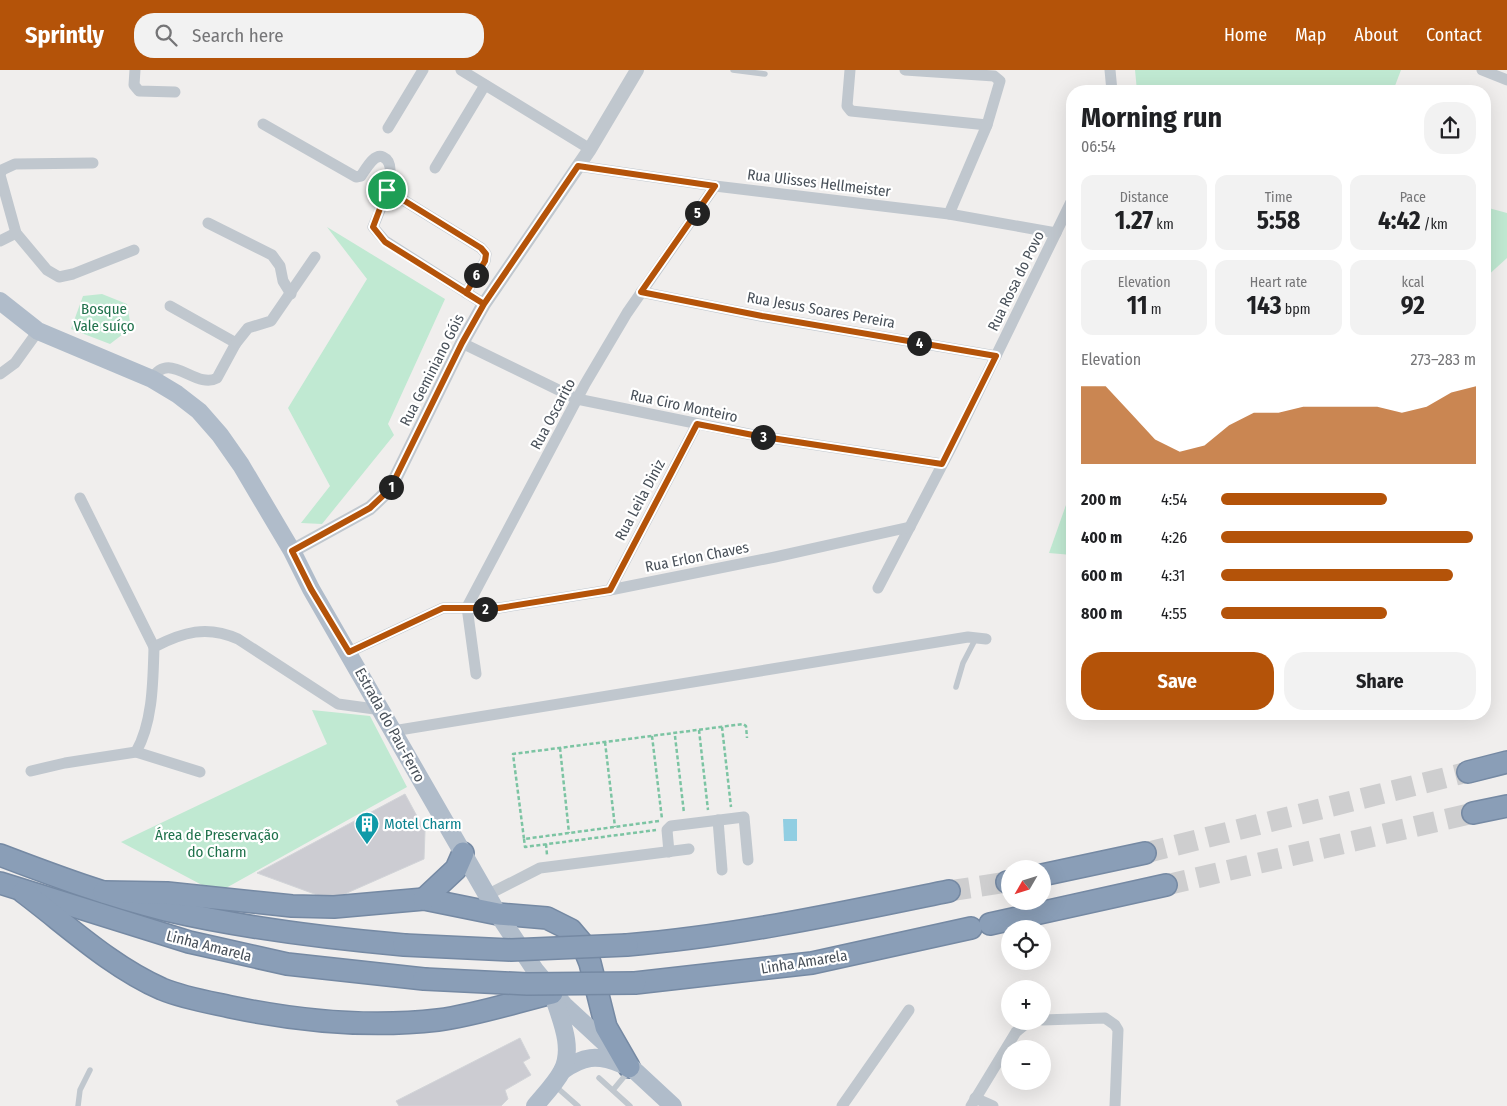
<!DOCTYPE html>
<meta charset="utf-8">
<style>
body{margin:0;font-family:"Fira Sans Condensed",sans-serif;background:#f2f2f2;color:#202124;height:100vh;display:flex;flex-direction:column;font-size:19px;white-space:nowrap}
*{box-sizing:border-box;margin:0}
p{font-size:16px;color:#757577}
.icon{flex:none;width:28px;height:28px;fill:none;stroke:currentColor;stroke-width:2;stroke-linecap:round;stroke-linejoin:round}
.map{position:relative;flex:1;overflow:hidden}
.drawer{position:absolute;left:1066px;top:15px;width:425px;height:635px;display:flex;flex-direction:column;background:#fff;border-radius:20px;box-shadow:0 5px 20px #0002}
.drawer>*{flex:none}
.needle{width:32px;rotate:231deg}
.buttons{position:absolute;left:1001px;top:790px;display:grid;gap:10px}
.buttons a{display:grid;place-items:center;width:50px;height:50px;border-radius:50%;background:#fff;box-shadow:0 5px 20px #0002;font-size:25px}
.pin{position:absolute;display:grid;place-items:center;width:42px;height:42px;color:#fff;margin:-21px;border:2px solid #fff;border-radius:50%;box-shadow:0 1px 5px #0007}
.km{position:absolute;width:25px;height:25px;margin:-12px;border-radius:50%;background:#222;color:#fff;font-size:14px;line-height:25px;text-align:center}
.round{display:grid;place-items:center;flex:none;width:52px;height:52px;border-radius:20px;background:#f2f2f2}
.summary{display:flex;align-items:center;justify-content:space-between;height:85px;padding:0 15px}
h1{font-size:28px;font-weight:700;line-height:38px}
.stats{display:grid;grid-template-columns:repeat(3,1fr);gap:8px;height:85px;padding:5px 15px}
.stats div{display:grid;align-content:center;border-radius:12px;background:#f2f2f2;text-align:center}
.stats b{font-size:25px;font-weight:700}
.stats small{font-size:14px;font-weight:400}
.stats p{font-size:14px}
.chart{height:140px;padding:10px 15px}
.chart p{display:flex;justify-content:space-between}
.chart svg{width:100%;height:90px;margin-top:5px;fill:#b45309;opacity:.7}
.primary-button{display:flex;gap:10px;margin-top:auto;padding:10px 15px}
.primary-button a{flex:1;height:58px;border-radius:20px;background:#b45309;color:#fff;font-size:20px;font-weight:700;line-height:58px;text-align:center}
.primary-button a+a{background:#f2f2f2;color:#202124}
ul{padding:0 15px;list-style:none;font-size:16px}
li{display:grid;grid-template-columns:80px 60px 1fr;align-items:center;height:38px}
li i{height:12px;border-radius:6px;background:#b45309}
header{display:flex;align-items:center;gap:30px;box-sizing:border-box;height:70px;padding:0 25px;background:#b45309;color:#fff}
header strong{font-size:24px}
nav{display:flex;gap:28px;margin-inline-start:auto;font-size:18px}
.search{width:350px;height:45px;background:#f2f2f2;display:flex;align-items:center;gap:12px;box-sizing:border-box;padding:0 18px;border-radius:20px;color:#757577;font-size:19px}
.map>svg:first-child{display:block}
.green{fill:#c0e9d2}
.water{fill:#91cee2}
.building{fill:#ccccd2;stroke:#d2d4d8}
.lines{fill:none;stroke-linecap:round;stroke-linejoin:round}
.motorway-tunnel{stroke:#cececf;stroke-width:21;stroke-dasharray:21 11;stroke-linecap:butt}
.motorway-casing{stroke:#7589a3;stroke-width:24}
.path{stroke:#7cc4a3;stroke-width:2.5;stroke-dasharray:4 2.5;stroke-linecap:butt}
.service{stroke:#c0c7ce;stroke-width:5.5}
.minor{stroke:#c0c7ce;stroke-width:11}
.tertiary{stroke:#c0c7ce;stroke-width:14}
.primary{stroke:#b0bcca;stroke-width:18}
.motorway{stroke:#8a9eb7;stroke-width:21}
.motorway-bridge-casing{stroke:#7589a3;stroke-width:24;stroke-linecap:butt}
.motorway-bridge{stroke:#8a9eb7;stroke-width:21}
.route-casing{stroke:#fff;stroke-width:10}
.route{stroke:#b45309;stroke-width:6}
.labels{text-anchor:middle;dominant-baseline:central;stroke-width:4.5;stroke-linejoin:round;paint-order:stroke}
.street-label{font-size:15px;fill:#485059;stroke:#fff}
.park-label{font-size:15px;fill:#20724c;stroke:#fff}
.culture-label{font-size:15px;fill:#0d838f;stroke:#fff;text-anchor:start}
</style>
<header>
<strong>Sprintly</strong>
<div class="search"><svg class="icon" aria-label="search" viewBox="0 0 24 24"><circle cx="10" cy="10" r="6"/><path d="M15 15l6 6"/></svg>Search here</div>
<nav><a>Home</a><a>Map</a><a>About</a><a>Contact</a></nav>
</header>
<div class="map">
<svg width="1507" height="1036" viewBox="0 0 1507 1036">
<rect width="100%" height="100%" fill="#f0eeed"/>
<g class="green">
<path d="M1135 0H1401L1393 21H1137Z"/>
<path d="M1485 137 1507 143V188L1485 208Z"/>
<path d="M327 157 445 229 388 354 394 365 322 454 301 453 330 416 288 338 367 209Z"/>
<path d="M102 224 127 234 131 258 110 274 71 259 83 226Z"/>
<path d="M1072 418V485L1049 483Z"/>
<path d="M312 640 370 646 407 717 217 823 121 772 327 674Z"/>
</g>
<path class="water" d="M783 749H797V771H784Z"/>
<g class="building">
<path d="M405 724 425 761 424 789 331 830 257 803Z"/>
<path d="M520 968 530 988 523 992 531 1005 505 1020 508 1029 501 1036H399L396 1031Z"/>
</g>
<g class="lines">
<g class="motorway-tunnel">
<path d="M1145 783 1468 702"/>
<path d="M1166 815 1473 743"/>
<path d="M949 821 1007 812"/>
</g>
<defs>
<g id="motorway">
<path d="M1468 702 1507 692"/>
<path d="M1473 743 1507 736"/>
<path d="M0 785C55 806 109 826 166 840 244 858 324 868 404 875"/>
<path d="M1042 805 1145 783"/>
<path d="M1007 812H1010"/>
<path d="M0 813 189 872 287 894 424 909"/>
<path d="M23 822C67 855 110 896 162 919 184 928 208 932 231 937 298 951 369 958 438 950 476 945 515 932 552 923"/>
<path d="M104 822 167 823 292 836 334 837 424 829 498 844 547 848 571 860 582 873 590 893 606 957 629 997"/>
<path d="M424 829 456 799 463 783"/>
<path d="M990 854 1166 815"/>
<path d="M627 875C736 866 842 843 949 821"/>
<path d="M635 913 812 893 971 858"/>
</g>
</defs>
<use href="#motorway" class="motorway-casing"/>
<g class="path">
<path d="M722 657 731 737"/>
<path d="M699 660 708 740"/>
<path d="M652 666 662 749"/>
<path d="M675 666 684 743"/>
<path d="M605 672 615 757"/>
<path d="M560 678 569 763"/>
<path d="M659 751 524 769 513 684 743 654 746 656 747 668"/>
<path d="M524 769 525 777 656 760"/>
<path d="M546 774 547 785"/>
</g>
<g class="service">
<path d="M733 0 765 4"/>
<path d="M956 617 963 593 976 568"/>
<path d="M599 1008 630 1036"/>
<path d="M554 1015 578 1036"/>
<path d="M613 1020 628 1002"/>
<path d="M78 1036 80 1020 90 1000"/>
</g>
<g class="minor">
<path d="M135 0 134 15 139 21 175 22"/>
<path d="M461 0 590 79"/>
<path d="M850 0 847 36 851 41 987 55"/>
<path d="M905 0 994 6 1000 11 987 55 949 144"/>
<path d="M1110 0 1112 21"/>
<path d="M1482 0 1507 10"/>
<path d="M263 54 356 107 361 106C366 99 374 83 383 87 402 95 378 144 373 157L385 171 484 234"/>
<path d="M388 58 423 0"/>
<path d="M93 93 15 94 2 100 0 105 16 163 47 200 59 207 73 204 134 180"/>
<path d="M578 96 715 116 949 144 1056 163"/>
<path d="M435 98 485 15"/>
<path d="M387 120 481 178 486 184 485 191 466 223"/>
<path d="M208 153 272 185 280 196 283 211 291 224"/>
<path d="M0 171 16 163"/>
<path d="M641 222 761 246 996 286"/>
<path d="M170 236 236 273"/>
<path d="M462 273 577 329 758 366 942 394"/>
<path d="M0 304 15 293 38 261"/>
<path d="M152 309C169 279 196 320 217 308L236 273 248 258 271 251 315 187"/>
<path d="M80 428 154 577"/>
<path d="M878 518 951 378 1072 130"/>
<path d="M610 520 697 354"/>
<path d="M349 582 443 538H499L610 520 775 487 910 457"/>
<path d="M476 604 467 537 585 314 627 243 715 116"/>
<path d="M393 661 968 567 986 569"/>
<path d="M136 682C153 652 153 611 154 577 183 562 207 555 238 569L338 634 382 640"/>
<path d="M31 701 65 693 136 682 200 702"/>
<path d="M718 750 722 800"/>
<path d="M669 782 667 760 671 756 744 747 748 790"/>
<path d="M487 825 540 798 689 779"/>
<path d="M1042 950 1105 948 1115 955 1118 960 1115 1036"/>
<path d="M975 1028 993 1036"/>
<path d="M842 1036 909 940"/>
<path d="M971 1036 1016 962 1029 951"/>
</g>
<path class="tertiary" d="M292 481 370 438 390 419 462 273 484 234 590 79 637 0"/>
<g class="primary">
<path d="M0 231 38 261 152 309 177 324 199 341 220 365 241 395 292 481 311 519 498 844 535 900 564 935 673 1036"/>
<path d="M562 1001C583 986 597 984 621 994"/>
<path d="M535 1036C544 1025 555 1014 562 1001 574 978 561 950 554 928"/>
</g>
<use href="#motorway" class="motorway"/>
<defs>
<g id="motorway-bridge">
<path d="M404 875 511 880 627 875"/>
<path d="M424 909 527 914 635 913"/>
</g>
</defs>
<use href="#motorway-bridge" class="motorway-bridge-casing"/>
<use href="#motorway-bridge" class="motorway-bridge"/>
</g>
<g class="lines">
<defs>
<path id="route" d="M387 120 373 157 385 172 484 234 462 273 390 419 370 438 292 481 311 519 349 582 443 538H499L610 520 697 354 758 366 942 394 996 286 762 246 641 222 715 116 578 96 484 234 466 223 485 191 486 184 481 178 387 120"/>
</defs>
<use href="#route" class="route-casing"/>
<use href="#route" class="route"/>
</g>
<defs>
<symbol id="building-pin" viewBox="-11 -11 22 30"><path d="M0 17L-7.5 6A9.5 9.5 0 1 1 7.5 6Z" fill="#0f9aa8" stroke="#fff"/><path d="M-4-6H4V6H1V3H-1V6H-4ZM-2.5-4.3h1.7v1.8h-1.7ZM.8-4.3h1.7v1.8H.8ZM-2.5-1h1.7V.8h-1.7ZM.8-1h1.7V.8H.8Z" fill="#fff"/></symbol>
</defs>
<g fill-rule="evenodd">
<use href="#building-pin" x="353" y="740" width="28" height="38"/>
</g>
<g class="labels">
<g class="street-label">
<text transform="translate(819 113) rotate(7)">Rua Ulisses Hellmeister</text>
<text transform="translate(1016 211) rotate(-64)">Rua Rosa do Povo</text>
<text transform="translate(821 240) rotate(10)">Rua Jesus Soares Pereira</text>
<text transform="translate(432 300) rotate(-63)">Rua Geminiano Góis</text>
<text transform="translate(684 336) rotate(12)">Rua Ciro Monteiro</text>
<text transform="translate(553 344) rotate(-62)">Rua Oscarito</text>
<text transform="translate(640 430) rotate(-62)">Rua Leila Diniz</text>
<text transform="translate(697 487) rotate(-11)">Rua Erlon Chaves</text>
<text transform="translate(390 655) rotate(61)">Estrada do Pau-Ferro</text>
<text transform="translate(209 876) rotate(14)">Linha Amarela</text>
<text transform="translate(804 892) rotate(-9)">Linha Amarela</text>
</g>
<g class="park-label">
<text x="104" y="239">Bosque<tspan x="104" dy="17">Vale suíço</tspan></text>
<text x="217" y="765">Área de Preservação<tspan x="217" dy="17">do Charm</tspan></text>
</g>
<g class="culture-label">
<text x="384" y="754">Motel Charm</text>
</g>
</g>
</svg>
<div class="buttons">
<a><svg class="needle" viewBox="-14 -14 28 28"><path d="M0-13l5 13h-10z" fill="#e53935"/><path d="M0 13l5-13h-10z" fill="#757577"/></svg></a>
<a><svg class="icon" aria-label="locate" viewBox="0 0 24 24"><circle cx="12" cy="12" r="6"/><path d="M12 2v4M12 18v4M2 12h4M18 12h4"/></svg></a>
<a>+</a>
<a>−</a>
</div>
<div class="pin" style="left:387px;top:120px;background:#1e9e55"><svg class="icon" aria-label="arrive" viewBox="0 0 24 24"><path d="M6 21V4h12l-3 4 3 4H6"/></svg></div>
<b class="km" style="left:391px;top:417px">1</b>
<b class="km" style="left:485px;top:539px">2</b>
<b class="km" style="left:763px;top:367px">3</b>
<b class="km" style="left:919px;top:273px">4</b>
<b class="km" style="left:697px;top:143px">5</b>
<b class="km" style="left:476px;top:205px">6</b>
<section class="drawer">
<div class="summary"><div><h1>Morning run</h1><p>06:54</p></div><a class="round"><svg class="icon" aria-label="share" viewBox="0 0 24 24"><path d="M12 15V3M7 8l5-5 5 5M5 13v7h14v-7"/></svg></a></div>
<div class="stats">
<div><p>Distance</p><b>1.27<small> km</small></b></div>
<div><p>Time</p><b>5:58</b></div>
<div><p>Pace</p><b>4:42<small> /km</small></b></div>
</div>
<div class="stats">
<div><p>Elevation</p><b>11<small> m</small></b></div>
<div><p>Heart rate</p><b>143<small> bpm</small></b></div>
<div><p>kcal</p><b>92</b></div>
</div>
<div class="chart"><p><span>Elevation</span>273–283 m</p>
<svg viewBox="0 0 160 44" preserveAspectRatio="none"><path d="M0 44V6L10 6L20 19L30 32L40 38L50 35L60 25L70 19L80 19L90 16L100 16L110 16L120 16L130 19L140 16L150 9L160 6V44z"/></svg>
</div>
<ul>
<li><b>200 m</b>4:54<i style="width:65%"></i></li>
<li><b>400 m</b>4:26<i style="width:99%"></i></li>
<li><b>600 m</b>4:31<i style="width:91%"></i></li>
<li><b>800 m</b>4:55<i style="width:65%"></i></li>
</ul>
<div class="primary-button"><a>Save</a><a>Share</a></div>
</section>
</div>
